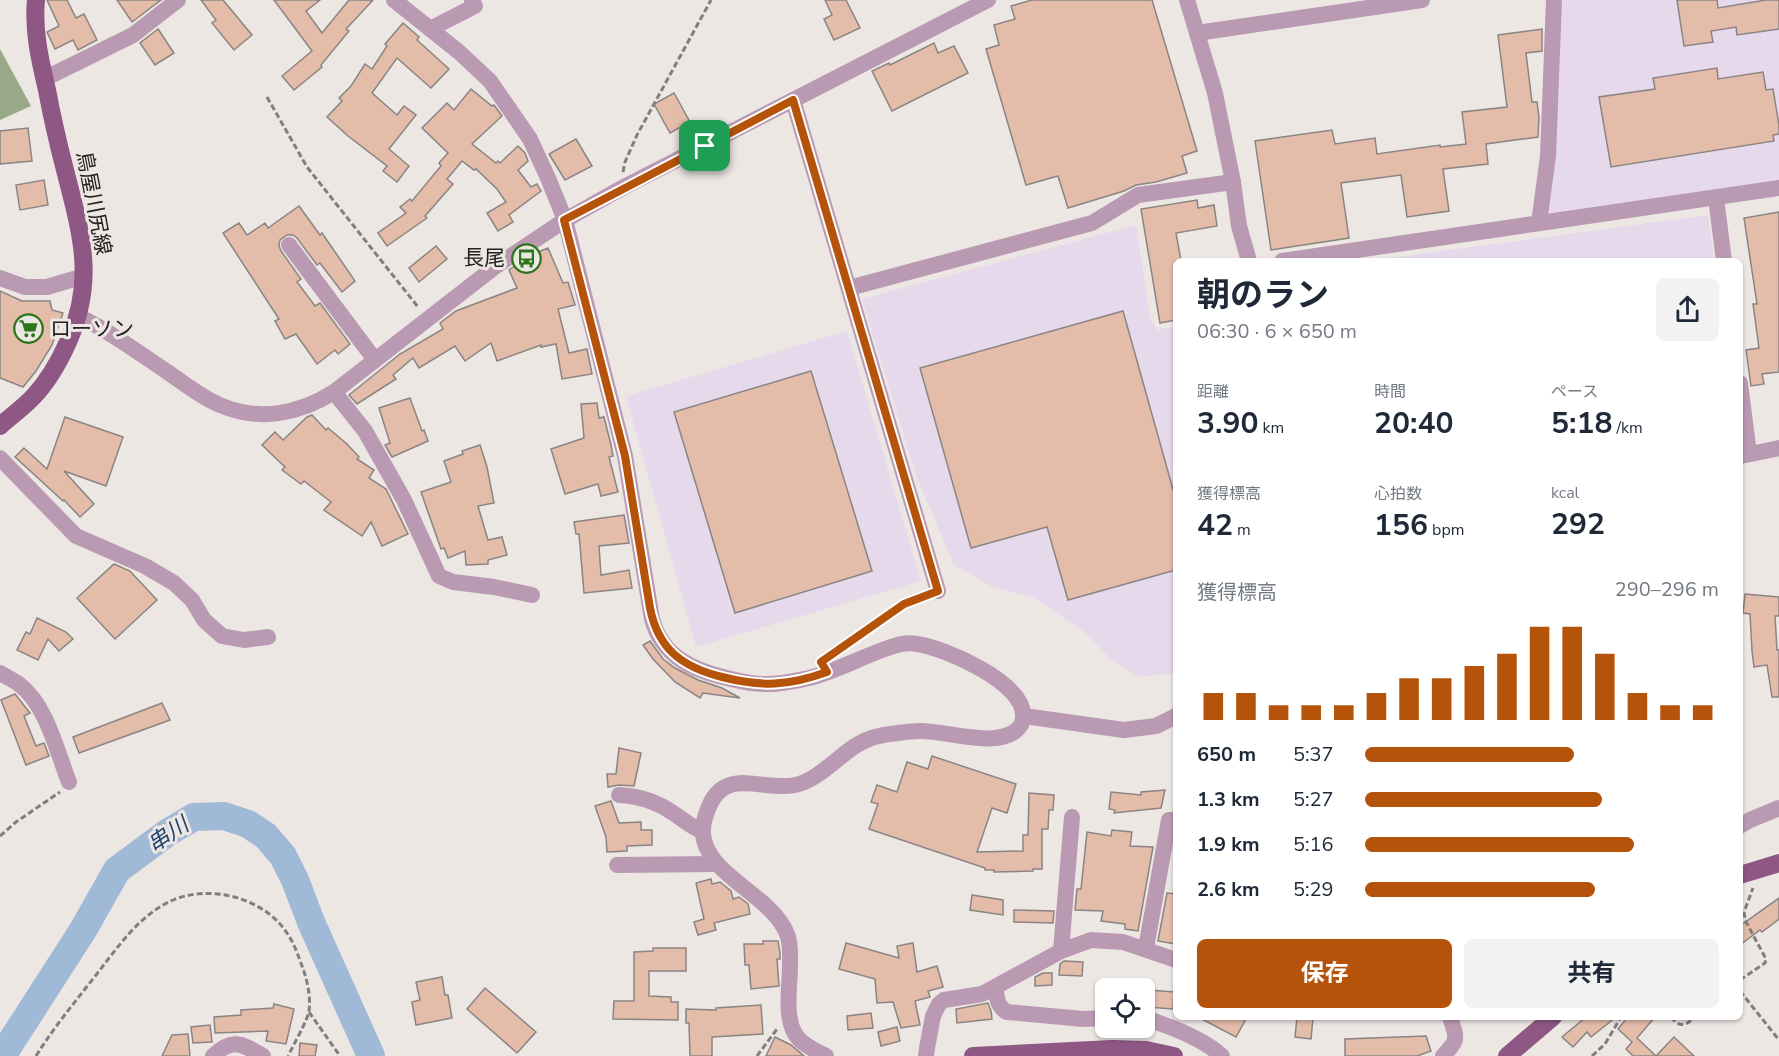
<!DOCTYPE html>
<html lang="ja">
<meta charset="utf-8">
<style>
body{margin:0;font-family:"Nunito Sans","Noto Sans JP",sans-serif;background:#f2f2f3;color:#1f2937;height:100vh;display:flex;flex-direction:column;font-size:22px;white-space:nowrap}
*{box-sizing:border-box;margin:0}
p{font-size:20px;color:#747a83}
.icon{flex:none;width:33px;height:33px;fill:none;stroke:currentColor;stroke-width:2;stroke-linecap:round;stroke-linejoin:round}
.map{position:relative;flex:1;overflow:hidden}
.drawer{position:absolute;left:1173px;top:258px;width:570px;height:762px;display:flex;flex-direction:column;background:#fff;border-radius:9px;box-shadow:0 2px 4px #0004}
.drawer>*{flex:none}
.fabs{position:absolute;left:1095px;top:978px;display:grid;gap:12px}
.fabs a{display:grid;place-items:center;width:60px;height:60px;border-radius:9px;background:#fff;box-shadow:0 2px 4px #0004;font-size:30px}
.pin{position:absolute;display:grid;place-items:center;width:51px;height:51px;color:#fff;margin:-26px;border-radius:12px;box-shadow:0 3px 9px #0006}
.round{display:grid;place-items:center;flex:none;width:63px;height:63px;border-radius:9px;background:#f2f2f3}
.summary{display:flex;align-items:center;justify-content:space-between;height:102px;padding:0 24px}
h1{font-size:33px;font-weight:700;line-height:45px}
.figures{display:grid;grid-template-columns:repeat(3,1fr);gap:9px;height:102px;padding:6px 24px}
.figures div{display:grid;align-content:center}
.figures b{font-size:30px;font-weight:700}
.figures small{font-size:16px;font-weight:400}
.figures p{font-size:16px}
.chart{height:168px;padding:12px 24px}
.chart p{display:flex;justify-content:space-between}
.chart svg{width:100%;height:108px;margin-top:6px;stroke:#b45309;stroke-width:6}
.button{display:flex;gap:12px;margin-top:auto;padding:12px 24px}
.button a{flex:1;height:69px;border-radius:9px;background:#b45309;color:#fff;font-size:24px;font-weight:700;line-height:69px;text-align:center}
.button a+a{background:#f2f2f3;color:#1f2937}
ul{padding:0 24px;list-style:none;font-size:20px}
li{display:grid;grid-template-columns:96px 72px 1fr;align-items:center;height:45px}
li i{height:15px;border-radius:8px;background:#b45309}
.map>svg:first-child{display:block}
.industrial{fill:#e6d9ec}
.forest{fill:#98a987}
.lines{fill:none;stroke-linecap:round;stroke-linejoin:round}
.river{stroke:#9fb9d7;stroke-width:28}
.building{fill:#e4bcaa;stroke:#8a8482;stroke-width:1.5}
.path{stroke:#827e7d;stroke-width:3;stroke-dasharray:6 3;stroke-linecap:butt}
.minor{stroke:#b99ab2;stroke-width:16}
.major{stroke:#8e5784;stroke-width:18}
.route-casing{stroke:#fff;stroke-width:12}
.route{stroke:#b45309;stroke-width:8}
.labels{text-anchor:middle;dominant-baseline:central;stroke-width:6;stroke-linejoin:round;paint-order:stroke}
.street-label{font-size:21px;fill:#242221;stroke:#ede7e4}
.poi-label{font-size:21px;fill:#242221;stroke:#ede7e4;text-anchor:end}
.water-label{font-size:22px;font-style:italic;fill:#1f446d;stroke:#ede7e4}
</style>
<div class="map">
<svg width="1779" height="1056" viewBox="0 0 1779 1056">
<rect width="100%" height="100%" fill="#ede7e4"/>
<g class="industrial">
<path d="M1560 0H1779V181L1547 217Z"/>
<path d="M1708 215 1714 261H1369Z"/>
<path d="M1136 225 1150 317 1157 330 1176 326V673L1139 677 1110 659 1087 634 1034 598 993 587 954 565 916 475 862 299Z"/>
<path d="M847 331 921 581 696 647 626 396Z"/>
</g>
<path class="forest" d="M0 49 31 106 0 120Z"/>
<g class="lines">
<path class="river" d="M2 1056 83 930 117 870 167 833 194 817 224 816 248 824 266 836 283 856 295 880 311 922 371 1056"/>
</g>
<g class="building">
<path d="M47 0H67L76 18 84 14 97 40 78 50 73 40 55 49 47 32 59 26Z"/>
<path d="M117 0H161L132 22Z"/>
<path d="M201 0H223L252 35 234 50 212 23 216 20Z"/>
<path d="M274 0H320L306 11 322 33 349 0H373L346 29 349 31 321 65 322 67 294 90 282 76 312 51Z"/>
<path d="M825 0H846L860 28 834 40 824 19 832 15Z"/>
<path d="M1032 0H1152L1197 151 1182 156 1187 173 1156 182 1136 185 1124 191 1068 208 1058 176 1026 185 986 49 999 45 994 25 1015 19 1011 6Z"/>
<path d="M1677 0H1717L1718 8 1766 0H1779V29L1737 35 1736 27 1711 31 1713 42 1684 46Z"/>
<path d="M403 23 419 37 417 40 449 69 431 88 397 58 372 93 397 115 404 106 416 115 389 149 409 166 397 182 383 171 387 166 348 136 327 117 342 101 339 98 351 86 365 64 372 69 387 46 385 44Z"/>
<path d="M158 29 174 53 155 65 140 43Z"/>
<path d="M1542 29V51L1526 53 1532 102H1537L1539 117 1538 137 1486 144 1488 164 1443 169 1449 211 1407 217 1401 175 1341 183 1349 238 1271 250 1255 141 1332 130 1335 144 1375 138 1377 154 1440 145V147L1466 144 1462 112 1507 107 1498 35Z"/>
<path d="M934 43 938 53 954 46 968 73 892 111 872 71 889 63 890 65Z"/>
<path d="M1717 68 1718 79 1763 72 1766 90 1773 89 1779 125V134L1773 135 1774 141 1611 167 1599 97 1655 89 1653 78Z"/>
<path d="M471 89 492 106 494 105 502 116 472 144 496 163 498 161 500 163 518 146 525 153 528 161 518 170 531 187 537 184 541 191 509 215 513 222 498 231 487 213 506 202 497 189 476 169 474 170 462 161 447 179 453 184 425 216 427 218 387 246 378 233 406 213 400 207 410 199 412 201 441 166 439 163 448 153 422 128 447 103 454 110Z"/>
<path d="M674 93 690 122 670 133 654 104Z"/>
<path d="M28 128 32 161 0 164V131Z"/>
<path d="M576 139 592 166 565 180 549 154Z"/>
<path d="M44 180 48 205 20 210 16 185Z"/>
<path d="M1197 200 1198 208 1214 205 1217 226 1176 233 1181 261H1176V320L1160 323 1141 209Z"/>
<path d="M299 206 320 235 322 233 355 281 342 292 320 263 317 265 297 238 293 235H287L280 240 279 246 281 251 301 279 297 282 315 306 320 303 350 344 338 354 335 350 317 364 296 334 285 339 275 321 279 319 223 233 239 223 247 235 265 223 268 228Z"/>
<path d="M1779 212V372L1762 374 1764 384 1751 386 1746 350 1759 348 1753 304H1757L1744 218Z"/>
<path d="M436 246 447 259 419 282 409 268Z"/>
<path d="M548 248 563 283 568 282 575 305 558 309 569 353 587 349 592 374 562 379 556 344 541 347V345L497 361 491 343 465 361 455 346 419 368 413 358 393 375 396 379 357 404 349 395 400 354 443 329 440 323 456 311 517 288 509 270 533 254Z"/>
<path d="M0 291 22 301H50L52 310 63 313 52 345 36 371 23 387 0 378Z"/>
<path d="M1123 311 1176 500V570L1068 600 1047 527 971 548 920 368Z"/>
<path d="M811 371 872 571 735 613 674 412Z"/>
<path d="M410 398 422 431 424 430 428 441 392 457 385 445 390 443 379 408Z"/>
<path d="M597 403 599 418 604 417 611 445 613 456 609 457 618 492 601 496 598 484 565 494 551 449 584 438 581 404Z"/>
<path d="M312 415 326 430 328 428 347 444 359 457 357 459 374 470 369 478 386 489 408 534 382 546 371 522 362 536 324 510 331 502 304 481 301 484 282 470 285 467 262 445 275 432 283 440 307 417Z"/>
<path d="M65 417 123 437 106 486 64 471 94 504 80 517 64 500 63 501 15 457 24 448 47 469Z"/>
<path d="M480 445 487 467 494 503 478 506 488 540 502 537 507 555 488 560V564L466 565 465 551 448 558 444 548 441 549 421 492 451 482 444 461 463 454 462 451Z"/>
<path d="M624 515 629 543 599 546 601 575 629 570 632 588 584 593 579 534H576L574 522Z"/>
<path d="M114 564 130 571 157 600 115 639 77 598Z"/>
<path d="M1745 594 1779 597V616H1775L1777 650H1779V697H1772L1767 665 1754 667 1752 651 1750 614 1743 613Z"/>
<path d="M37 618 66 632 73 639 59 651 48 639 38 660 17 650 26 632 30 634Z"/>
<path d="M650 641 663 659 675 668 698 680 722 688 740 698 703 693 700 698 675 682 653 659 643 645Z"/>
<path d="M15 694 30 713 24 716 36 746 44 743 49 756 26 765 1 700Z"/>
<path d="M162 703 170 720 79 753 73 737Z"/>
<path d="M619 748 641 753 634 786 619 785 608 787 607 774H616Z"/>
<path d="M932 756 1016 784 1007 813 992 808 977 852 1023 851V835H1028L1029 793 1054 795 1053 810H1049L1048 829H1042V869H1033V871L994 872V870H985V868L869 829 878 804 871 802 877 785 897 792 907 762 928 769Z"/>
<path d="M1165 790 1161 808 1114 813 1115 810 1109 809 1111 792 1141 795V792Z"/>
<path d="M611 801 619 823 641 822V830H652V845L627 846V851L607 852 606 837 595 806Z"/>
<path d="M1112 830 1132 832 1130 846 1153 847 1138 931 1125 929V924L1101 921 1103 911 1075 910 1077 889H1081L1087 832 1111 836Z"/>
<path d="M711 879 712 884 720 882 731 891 733 899 739 897 748 904 750 914 714 923 716 930 698 935 694 922 704 919 696 883Z"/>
<path d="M1167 893 1176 894V944L1158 941Z"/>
<path d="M972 895 1003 900V915L970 910Z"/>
<path d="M1779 898V919L1762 932 1760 930 1740 945V926Z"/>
<path d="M1014 910 1054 911 1053 923 1014 922Z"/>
<path d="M763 941H778L780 953V959H777L779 986 751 989 749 965H745L744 944H763Z"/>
<path d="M846 943 899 958 897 946 913 943 917 972 937 966 943 987 928 991 930 997 915 1001 920 1025 901 1028 893 1002 877 1003 875 979 839 969Z"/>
<path d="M653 948H686V971H649V996L671 997V1002H678V1020L613 1019 614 1001H634V952L653 951Z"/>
<path d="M1064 961 1083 962 1082 976 1059 975 1060 964Z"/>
<path d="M1043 973H1052V985L1035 986V977Z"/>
<path d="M442 977 445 995H448L452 1018 416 1025 412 1002 420 1000 416 982Z"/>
<path d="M485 988 536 1032 517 1053 467 1009Z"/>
<path d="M1149 990 1174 992 1173 1009 1147 1007Z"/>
<path d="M988 1003 991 1011 992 1019 957 1023 956 1009Z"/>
<path d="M274 1004 294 1009 286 1044 266 1041 268 1031 215 1033 214 1017 241 1015V1010L273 1008Z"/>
<path d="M761 1005 763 1034 712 1037V1056H690L689 1023H686V1009L716 1010V1008Z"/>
<path d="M871 1013 873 1028 848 1030 847 1016Z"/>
<path d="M1198 1017H1247L1236 1037Z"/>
<path d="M1297 1017 1313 1018 1311 1039 1295 1037Z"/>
<path d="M1586 1017H1616L1591 1037 1587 1032 1573 1047 1562 1037Z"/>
<path d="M1628 1017H1655L1637 1038 1656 1056 1674 1037 1694 1056H1633L1626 1049 1632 1042 1618 1029Z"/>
<path d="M210 1025 212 1042 193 1043 191 1027Z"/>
<path d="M897 1027 900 1041 881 1046 878 1032Z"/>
<path d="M188 1034 190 1056H162L172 1035Z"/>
<path d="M1426 1036 1431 1051 1417 1056H1345V1039Z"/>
<path d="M775 1037 791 1045 804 1056H766Z"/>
<path d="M300 1043 317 1045 315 1056H299Z"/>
</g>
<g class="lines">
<g class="path">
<path d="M267 97 307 167 418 307"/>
<path d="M623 172 625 162 637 135 711 0"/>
<path d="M840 649 904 604 923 597"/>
<path d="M0 836 16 822 60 792"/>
<path d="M1740 980 1765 963 1766 959 1745 920 1744 912 1753 888"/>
<path d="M1740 991 1779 1040"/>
<path d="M309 1012 340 1056"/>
<path d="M1671 1017C1680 1028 1685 1026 1695 1017"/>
<path d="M36 1056C54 1027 75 1002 96 975 118 947 139 915 173 900 211 884 264 898 287 933 294 943 298 955 302 966 307 979 311 996 309 1011 308 1019 293 1046 288 1056"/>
<path d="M757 1056 777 1029"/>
<path d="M1592 1056 1605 1044 1621 1017"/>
</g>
<g class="minor">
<path d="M394 0 459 52 490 81 530 139 548 178 565 220 625 456 652 619C662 656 692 670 727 678 739 681 751 684 763 684 778 685 794 681 809 678 837 671 863 656 891 647 899 644 908 642 917 644 945 648 1026 683 1023 717 1023 724 1020 728 1014 732 992 747 947 731 921 731 913 731 905 732 898 733 884 734 867 738 855 746 837 758 816 781 795 785 763 792 724 765 708 809 704 819 701 829 704 840 713 878 772 896 787 934 791 943 790 955 790 965 790 987 783 1023 799 1039 806 1047 817 1051 826 1056"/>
<path d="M1187 0 1215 93 1233 182 1239 226 1249 261"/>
<path d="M430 29 475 6 472 0"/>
<path d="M1197 33 1422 0"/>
<path d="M44 79 133 35 178 0"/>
<path d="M793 100 938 591"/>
<path d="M1716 198 1724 261"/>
<path d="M1539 223 1548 156 1554 0"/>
<path d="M289 245 375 360"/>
<path d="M1282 261 1779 188"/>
<path d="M0 278 25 287H47L84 276"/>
<path d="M849 288 1092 223 1138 195 1233 182"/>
<path d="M78 316C111 332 139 353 169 373 185 384 201 397 220 405 259 422 299 414 334 392L496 266 565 220 622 188 988 0"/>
<path d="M1740 383 1749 454"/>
<path d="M334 392 365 431 404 500 439 576 453 582 494 587 532 595"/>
<path d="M1741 456 1779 448"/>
<path d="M0 458 76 536 145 566 174 583 192 600 204 620 222 636 244 640 268 637"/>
<path d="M0 673C6 677 14 680 20 685 47 706 57 752 69 782"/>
<path d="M1024 716 1124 730 1156 726 1176 716"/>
<path d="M619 795C639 796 656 801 673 813 683 819 691 827 702 831"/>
<path d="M1740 826 1750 820 1779 808"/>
<path d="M617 865 717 864"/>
<path d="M1146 948 1169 820H1176"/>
<path d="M1061 951 1072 817"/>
<path d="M995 987 1061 951 1091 940 1123 942 1176 960"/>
<path d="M1144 1018C1170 1026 1202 1038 1222 1056"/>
<path d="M213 1056C233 1037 242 1044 263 1056"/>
<path d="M926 1056 927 1048 933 1016 939 1004 944 1000 982 994 995 987C997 997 997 1007 1007 1012L1083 1019 1106 1018"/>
<path d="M1443 1056C1459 1039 1457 1039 1450 1017"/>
</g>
<g class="major">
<path d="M0 426C11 416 24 407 34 396 49 380 59 362 68 342 96 280 81 233 65 170 58 143 52 117 47 90 40 60 33 31 36 0"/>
<path d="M1740 875 1779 863"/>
<path d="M973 1056 1112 1049 1146 1050 1174 1056"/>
<path d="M1507 1056 1553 1017"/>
</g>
</g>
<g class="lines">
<defs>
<path id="route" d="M793 100 938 591 904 604 821 662 827 672C788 686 762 687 722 677 682 667 658 649 650 608L625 456 564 220Z"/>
</defs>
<use href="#route" class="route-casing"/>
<use href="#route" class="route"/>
</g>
<defs>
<symbol id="bus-ring" viewBox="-11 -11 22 22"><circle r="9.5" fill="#ede7e4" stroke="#2b761b" stroke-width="1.5"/><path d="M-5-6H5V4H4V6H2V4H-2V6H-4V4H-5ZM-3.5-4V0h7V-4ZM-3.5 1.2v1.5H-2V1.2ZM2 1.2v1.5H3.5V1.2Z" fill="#2b761b"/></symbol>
<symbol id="supermarket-ring" viewBox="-11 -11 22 22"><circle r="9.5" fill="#ede7e4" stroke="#2b761b" stroke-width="1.5"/><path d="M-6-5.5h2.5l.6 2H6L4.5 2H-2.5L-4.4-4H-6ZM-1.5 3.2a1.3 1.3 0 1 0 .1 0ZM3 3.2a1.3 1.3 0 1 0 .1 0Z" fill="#2b761b"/></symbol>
</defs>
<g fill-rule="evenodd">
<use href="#bus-ring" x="510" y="242" width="33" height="33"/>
<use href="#supermarket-ring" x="12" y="312" width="33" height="33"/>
</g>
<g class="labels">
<g class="street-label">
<text transform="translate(94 203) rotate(79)">鳥屋川尻線</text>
</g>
<g class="poi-label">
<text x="505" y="258">長尾</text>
<text x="50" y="329" text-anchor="start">ローソン</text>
</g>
<g class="water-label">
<text transform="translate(168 835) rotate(-34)">串川</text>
</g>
</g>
</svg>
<div class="fabs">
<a><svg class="icon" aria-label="locate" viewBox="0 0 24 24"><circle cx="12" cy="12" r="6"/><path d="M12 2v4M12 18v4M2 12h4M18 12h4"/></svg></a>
</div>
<div class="pin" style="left:705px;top:146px;background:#1e9e55"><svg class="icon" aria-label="arrive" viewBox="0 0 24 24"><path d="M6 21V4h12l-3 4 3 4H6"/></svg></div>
<section class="drawer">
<div class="summary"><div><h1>朝のラン</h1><p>06:30 · 6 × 650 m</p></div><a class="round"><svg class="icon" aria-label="share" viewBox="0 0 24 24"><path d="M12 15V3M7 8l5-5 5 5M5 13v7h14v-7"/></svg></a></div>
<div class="figures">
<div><p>距離</p><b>3.90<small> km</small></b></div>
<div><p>時間</p><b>20:40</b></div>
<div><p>ペース</p><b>5:18<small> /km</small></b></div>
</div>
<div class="figures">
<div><p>獲得標高</p><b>42<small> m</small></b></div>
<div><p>心拍数</p><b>156<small> bpm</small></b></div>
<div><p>kcal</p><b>292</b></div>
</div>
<div class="chart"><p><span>獲得標高</span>290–296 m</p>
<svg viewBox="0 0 160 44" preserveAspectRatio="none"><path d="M5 44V33M15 44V33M25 44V38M35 44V38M45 44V38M55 44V33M65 44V27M75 44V27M85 44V22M95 44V17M105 44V6M115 44V6M125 44V17M135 44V33M145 44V38M155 44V38"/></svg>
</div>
<ul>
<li><b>650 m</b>5:37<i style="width:59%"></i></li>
<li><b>1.3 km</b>5:27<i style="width:67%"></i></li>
<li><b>1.9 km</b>5:16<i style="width:76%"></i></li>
<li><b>2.6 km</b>5:29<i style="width:65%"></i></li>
</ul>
<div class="button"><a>保存</a><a>共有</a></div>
</section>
</div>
